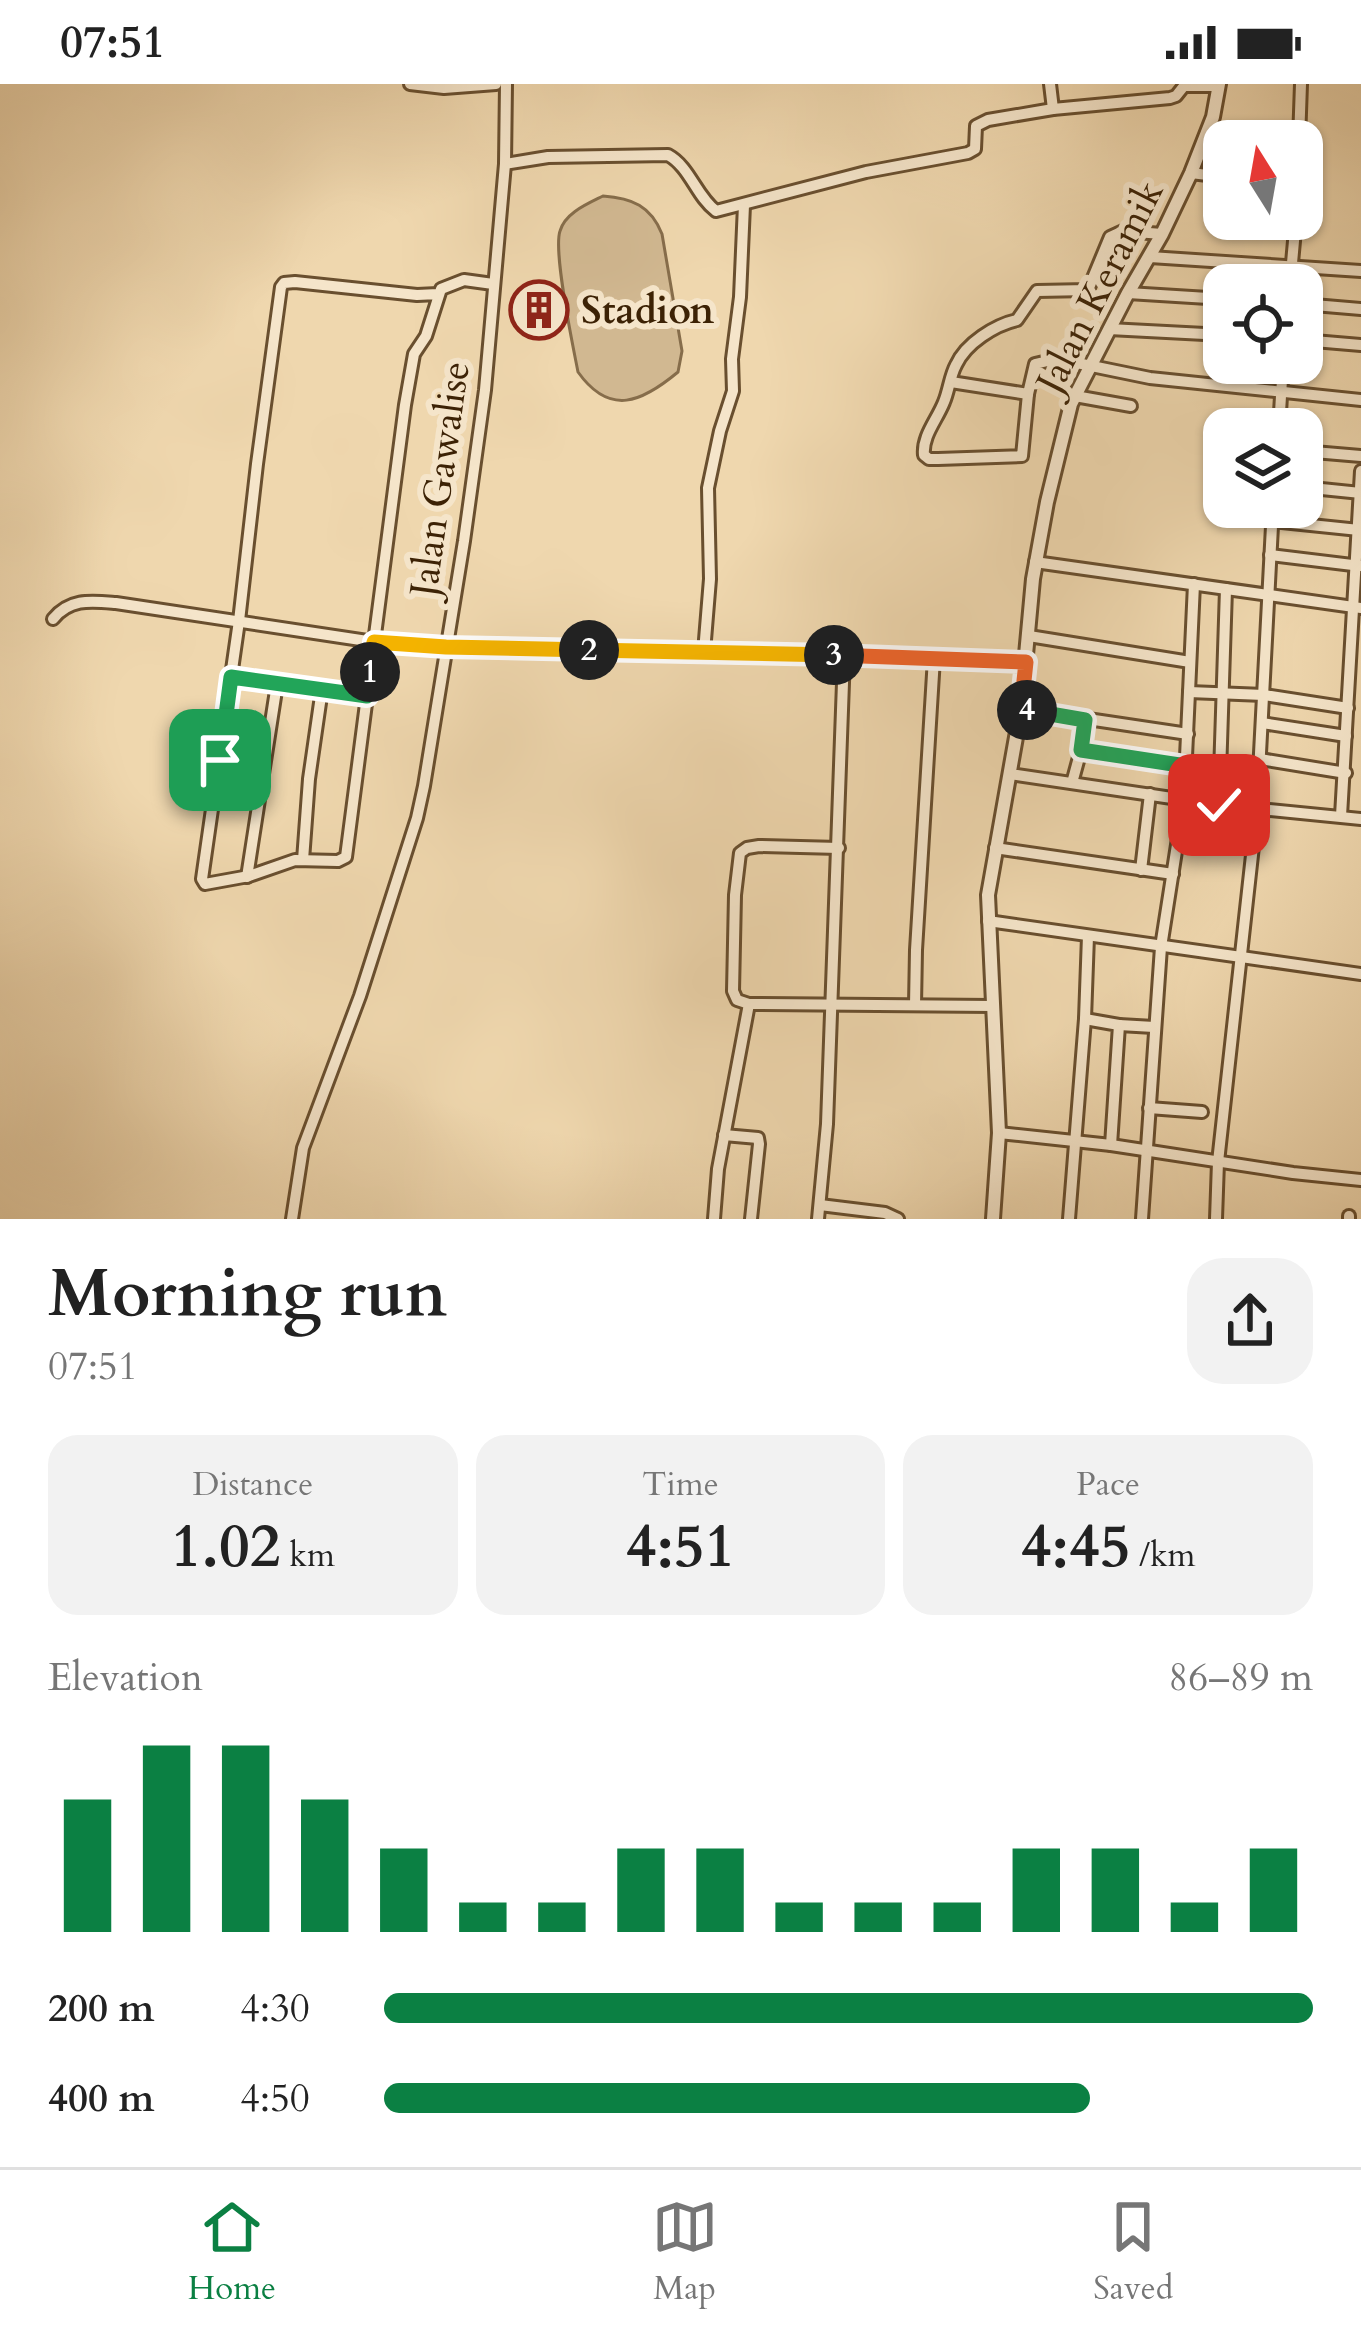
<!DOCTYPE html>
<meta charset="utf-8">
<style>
body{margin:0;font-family:Cardo,serif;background:#f2f2f2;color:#222;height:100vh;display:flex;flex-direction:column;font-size:45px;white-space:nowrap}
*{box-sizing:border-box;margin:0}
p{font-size:39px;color:#767676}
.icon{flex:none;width:66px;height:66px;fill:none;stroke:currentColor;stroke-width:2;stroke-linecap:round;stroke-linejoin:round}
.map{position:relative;height:1135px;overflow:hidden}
.panel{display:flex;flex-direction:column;background:#fff;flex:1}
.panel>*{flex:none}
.needle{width:78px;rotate:349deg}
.controls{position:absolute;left:1203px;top:36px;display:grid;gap:24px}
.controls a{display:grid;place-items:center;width:120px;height:120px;border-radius:24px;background:#fff;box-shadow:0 3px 9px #0004;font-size:60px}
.pin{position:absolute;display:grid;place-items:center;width:102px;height:102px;color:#fff;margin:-51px;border-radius:24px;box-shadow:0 6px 18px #0006}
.km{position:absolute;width:60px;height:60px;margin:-30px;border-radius:50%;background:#222;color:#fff;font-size:33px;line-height:60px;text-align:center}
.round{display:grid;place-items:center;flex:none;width:126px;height:126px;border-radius:36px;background:#f2f2f2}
.head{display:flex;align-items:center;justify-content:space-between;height:204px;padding:0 48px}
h1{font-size:66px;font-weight:800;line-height:90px}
.stats{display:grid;grid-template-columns:repeat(3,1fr);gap:18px;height:204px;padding:12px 48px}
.stats div{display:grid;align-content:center;border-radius:30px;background:#f2f2f2;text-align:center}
.stats b{font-size:60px;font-weight:800}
.stats small{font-size:33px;font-weight:400}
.stats p{font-size:33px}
.chart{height:336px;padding:24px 48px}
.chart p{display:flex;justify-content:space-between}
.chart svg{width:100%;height:216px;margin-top:12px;stroke:#0b8043;stroke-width:6}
ul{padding:0 48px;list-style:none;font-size:39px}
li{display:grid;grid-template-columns:192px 144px 1fr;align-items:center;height:90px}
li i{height:30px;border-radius:15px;background:#0b8043}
.status{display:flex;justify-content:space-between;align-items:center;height:84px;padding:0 60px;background:#fff;direction:ltr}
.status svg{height:33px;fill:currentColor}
.tabs{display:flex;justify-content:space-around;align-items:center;height:168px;border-top:3px solid #e0e0e0;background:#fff;font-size:33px;color:#767676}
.tabs a{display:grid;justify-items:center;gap:6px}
.tabs .on{color:#0b8043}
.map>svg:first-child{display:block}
.green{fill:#d1b891;stroke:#866d4b;stroke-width:3}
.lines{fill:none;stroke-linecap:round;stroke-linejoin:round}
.minor-casing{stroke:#694f2f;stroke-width:16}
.tertiary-casing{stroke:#694f2f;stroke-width:18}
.minor{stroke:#f5e5ca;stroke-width:10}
.tertiary{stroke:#f5e5ca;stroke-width:12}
.split-1-casing{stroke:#fff;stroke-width:24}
.split-2-casing{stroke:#fff;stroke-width:24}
.split-3-casing{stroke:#fff;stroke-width:24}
.split-4-casing{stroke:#fff;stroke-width:24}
.split-5-casing{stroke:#fff;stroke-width:24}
.split-1{stroke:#22a559;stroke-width:15}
.split-2{stroke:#f5b400;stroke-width:15}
.split-3{stroke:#f5b400;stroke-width:15}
.split-4{stroke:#f0652b;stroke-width:15}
.split-5{stroke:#22a559;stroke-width:15}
.labels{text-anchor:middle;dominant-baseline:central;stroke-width:12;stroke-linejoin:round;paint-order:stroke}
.street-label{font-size:39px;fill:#3c2205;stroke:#f5e5ca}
.poi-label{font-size:39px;font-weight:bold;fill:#3c2205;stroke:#f5e5ca;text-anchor:start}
</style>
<div class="status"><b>07:51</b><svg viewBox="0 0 49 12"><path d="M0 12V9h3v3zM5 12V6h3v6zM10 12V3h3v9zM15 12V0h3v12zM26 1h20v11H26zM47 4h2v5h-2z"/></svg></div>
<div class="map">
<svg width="1361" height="1135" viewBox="0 0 1361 1135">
<rect width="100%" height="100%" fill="#efd7ae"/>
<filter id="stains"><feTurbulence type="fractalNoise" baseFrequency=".00167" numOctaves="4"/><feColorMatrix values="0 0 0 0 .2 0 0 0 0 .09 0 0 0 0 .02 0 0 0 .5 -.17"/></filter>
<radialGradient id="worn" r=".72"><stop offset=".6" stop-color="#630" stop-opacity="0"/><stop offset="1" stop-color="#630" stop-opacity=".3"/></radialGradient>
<path class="green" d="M603 112C632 114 651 122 662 150L682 267 678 288C642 318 610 333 578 288 573 262 553 168 560 147 565 129 587 120 603 112Z"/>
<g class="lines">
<defs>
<g id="minor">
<path d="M410 0 444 4 496 0"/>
<path d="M1050 0 1053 25"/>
<path d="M1299 57 1301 0"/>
<path d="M505 80 548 73 668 71C690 83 696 112 716 127L866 88 968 69 975 65 976 42 988 36 1053 25 1170 14 1176 12 1184 2H1219"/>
<path d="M1191 89 1224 93"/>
<path d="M1150 173 1361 187"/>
<path d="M1290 201 1296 135"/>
<path d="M1128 209 1224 215"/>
<path d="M438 210 417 211 295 198 284 199 281 203 257 380 239 537 202 795 205 800 249 792 295 776 338 777 346 773 405 321 414 270 426 252 441 205 464 196 493 200"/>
<path d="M1302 220 1361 225"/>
<path d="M1109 245 1224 251"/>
<path d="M1302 256 1361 261"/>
<path d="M951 298 1028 310 1035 280 1052 276 1077 279 1150 294 1361 316"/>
<path d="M1028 310 1022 372 938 375H929L924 371C922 352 937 336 944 318 949 306 950 292 956 281 966 259 995 241 1017 236L1037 207 1088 206 1110 153 1123 147 1162 150"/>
<path d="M1075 312 1131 322"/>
<path d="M1279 345 1283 279"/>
<path d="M1302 367 1361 372"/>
<path d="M1302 403 1361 409"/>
<path d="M1272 437 1359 446"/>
<path d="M1270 471 1361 482"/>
<path d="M1035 478 1361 524"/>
<path d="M53 535C70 514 91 517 116 519L374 558 446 563 844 571 1026 578"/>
<path d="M1029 552 1190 578"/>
<path d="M704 568 710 495 708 404 720 347 733 307 732 275 740 213 744 121"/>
<path d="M231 594 367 612"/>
<path d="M1189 608 1264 611 1348 624"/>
<path d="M1021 625 1188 650"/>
<path d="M1262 639 1346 652"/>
<path d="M1081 666 1186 683"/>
<path d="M1260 675 1346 689"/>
<path d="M1010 690 1219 721 1361 735"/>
<path d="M1072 699 1081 666 1085 636"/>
<path d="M1219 721 1226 505"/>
<path d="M1341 732 1361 387"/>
<path d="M995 764 1173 790"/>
<path d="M303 776 309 695 322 605"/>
<path d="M1141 786 1150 710"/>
<path d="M247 793 277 600"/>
<path d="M988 837 1361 890"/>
<path d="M749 920 737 916 733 907 735 811 740 769 747 764 759 762 839 764"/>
<path d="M915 921 916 866 934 574"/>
<path d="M1085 935 1119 941 1111 1061"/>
<path d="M1119 941 1154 943"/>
<path d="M1149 1024 1202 1028"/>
<path d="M999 1049 1111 1061 1293 1089 1361 1096"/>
<path d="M724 1051 758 1054 759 1060 751 1135"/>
<path d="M820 1121 885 1129 898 1135"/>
<path d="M292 1135 303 1064 360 912 417 734 424 702 464 457 485 306 505 80 506 0"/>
<path d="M714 1135 718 1085 749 920 993 922"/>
<path d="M818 1135 827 1040 844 571"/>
<path d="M1069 1135 1085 935 1088 852"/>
<path d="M1142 1135 1161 863 1184 716 1194 500"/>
<path d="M1216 1135 1218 1078 1257 726 1273 423"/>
<path d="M1349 1135V1132"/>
</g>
<path id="tertiary" d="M993 1135 999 1049 988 811 1021 625 1033 495 1047 418 1071 320 1128 209 1162 150 1191 89 1213 33 1219 0"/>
</defs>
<use href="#minor" class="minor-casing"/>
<use href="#tertiary" class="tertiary-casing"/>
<use href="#minor" class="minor"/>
<use href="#tertiary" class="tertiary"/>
</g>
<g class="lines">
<defs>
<path id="split-1" d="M220 676 231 593 367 612 370 588"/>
<path id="split-2" d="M370 588 374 558 446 563 589 566"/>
<path id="split-3" d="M589 566 834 571"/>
<path id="split-4" d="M834 571 1026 578 1021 625 1027 626"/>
<path id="split-5" d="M1027 626 1085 636 1081 666 1186 682 1184 716 1219 721"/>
</defs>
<use href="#split-1" class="split-1-casing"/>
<use href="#split-2" class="split-2-casing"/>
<use href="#split-3" class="split-3-casing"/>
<use href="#split-4" class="split-4-casing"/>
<use href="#split-5" class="split-5-casing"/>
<use href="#split-1" class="split-1"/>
<use href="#split-2" class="split-2"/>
<use href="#split-3" class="split-3"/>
<use href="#split-4" class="split-4"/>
<use href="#split-5" class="split-5"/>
</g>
<defs>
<symbol id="building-ring" viewBox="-11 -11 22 22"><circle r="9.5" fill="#f5e5ca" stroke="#8f2418" stroke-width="1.5"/><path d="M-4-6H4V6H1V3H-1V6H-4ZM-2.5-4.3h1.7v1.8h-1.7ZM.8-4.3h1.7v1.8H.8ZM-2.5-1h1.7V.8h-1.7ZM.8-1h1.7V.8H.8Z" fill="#8f2418"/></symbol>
</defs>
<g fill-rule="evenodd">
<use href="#building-ring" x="506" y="193" width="66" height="66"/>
</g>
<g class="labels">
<g class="street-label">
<text transform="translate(1100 203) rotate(-63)">Jalan Keramik</text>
<text transform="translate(440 395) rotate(-82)">Jalan Gawalise</text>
</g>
<g class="poi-label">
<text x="581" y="226">Stadion</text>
</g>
</g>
<rect width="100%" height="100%" filter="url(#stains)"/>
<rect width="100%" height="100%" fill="url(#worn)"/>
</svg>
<div class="controls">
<a><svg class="needle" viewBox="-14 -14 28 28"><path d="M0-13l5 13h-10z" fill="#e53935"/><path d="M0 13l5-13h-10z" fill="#767676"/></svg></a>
<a><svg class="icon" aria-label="locate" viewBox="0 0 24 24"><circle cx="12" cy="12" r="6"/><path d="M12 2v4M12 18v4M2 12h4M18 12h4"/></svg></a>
<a><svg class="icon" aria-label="layers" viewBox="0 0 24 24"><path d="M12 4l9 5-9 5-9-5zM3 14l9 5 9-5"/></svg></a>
</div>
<div class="pin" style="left:220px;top:676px;background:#1e9e55"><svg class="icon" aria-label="arrive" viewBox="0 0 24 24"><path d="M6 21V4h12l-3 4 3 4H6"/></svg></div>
<div class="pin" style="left:1219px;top:721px;background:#d93025"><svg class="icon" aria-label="check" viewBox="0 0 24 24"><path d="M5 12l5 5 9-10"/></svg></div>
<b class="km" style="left:370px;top:588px">1</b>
<b class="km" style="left:589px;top:566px">2</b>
<b class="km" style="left:834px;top:571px">3</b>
<b class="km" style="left:1027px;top:626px">4</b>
</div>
<section class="panel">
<div class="head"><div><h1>Morning run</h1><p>07:51</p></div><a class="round"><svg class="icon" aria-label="share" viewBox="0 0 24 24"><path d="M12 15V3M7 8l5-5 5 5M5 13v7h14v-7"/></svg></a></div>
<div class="stats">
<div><p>Distance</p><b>1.02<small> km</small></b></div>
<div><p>Time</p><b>4:51</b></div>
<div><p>Pace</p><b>4:45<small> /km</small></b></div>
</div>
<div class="chart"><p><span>Elevation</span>86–89 m</p>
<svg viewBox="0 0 160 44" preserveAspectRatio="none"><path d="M5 44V17M15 44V6M25 44V6M35 44V17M45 44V27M55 44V38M65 44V38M75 44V27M85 44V27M95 44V38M105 44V38M115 44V38M125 44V27M135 44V27M145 44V38M155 44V27"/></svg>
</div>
<ul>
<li><b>200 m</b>4:30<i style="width:100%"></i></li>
<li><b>400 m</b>4:50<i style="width:76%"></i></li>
</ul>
</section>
<nav class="tabs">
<a class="on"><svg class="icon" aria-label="home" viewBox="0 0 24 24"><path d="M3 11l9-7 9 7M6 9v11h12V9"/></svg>Home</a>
<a><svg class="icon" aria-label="map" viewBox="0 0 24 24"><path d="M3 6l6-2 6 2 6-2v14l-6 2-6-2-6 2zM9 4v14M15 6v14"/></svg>Map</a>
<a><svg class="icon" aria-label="saved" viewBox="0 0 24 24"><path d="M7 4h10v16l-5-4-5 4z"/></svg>Saved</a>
</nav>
